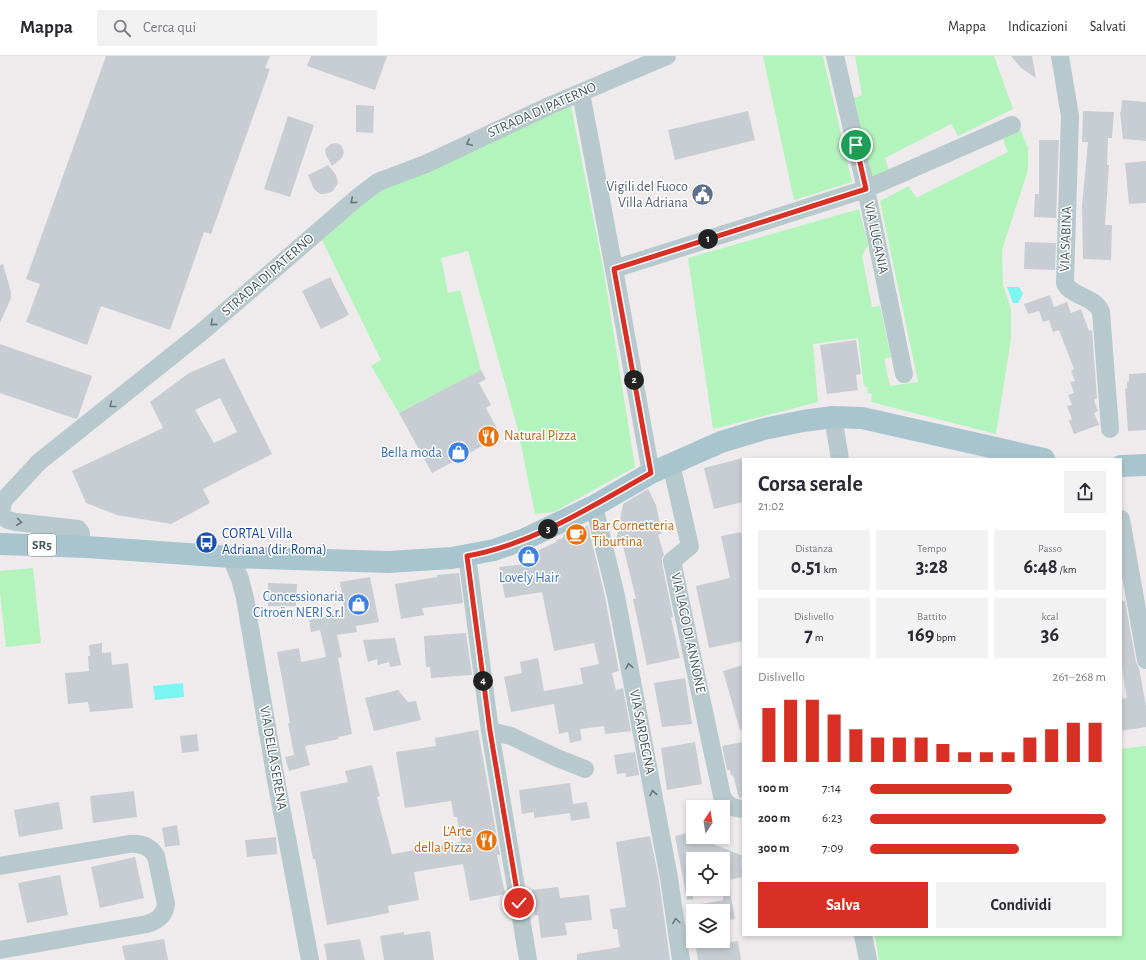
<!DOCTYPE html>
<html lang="it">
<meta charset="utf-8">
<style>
body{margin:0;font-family:"Alegreya Sans",sans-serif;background:#f2f2f3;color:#2b2b33;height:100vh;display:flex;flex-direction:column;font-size:15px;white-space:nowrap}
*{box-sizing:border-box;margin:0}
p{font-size:13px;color:#7c7c81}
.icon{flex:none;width:22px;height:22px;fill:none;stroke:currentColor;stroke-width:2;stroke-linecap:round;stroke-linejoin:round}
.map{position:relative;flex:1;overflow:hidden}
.side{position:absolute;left:742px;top:402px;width:380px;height:478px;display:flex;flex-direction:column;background:#fff;border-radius:0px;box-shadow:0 2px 6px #0003}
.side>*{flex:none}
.needle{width:26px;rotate:12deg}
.controls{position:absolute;left:686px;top:744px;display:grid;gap:8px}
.controls a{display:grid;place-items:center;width:44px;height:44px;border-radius:0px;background:#fff;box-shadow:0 2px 6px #0003;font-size:20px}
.pin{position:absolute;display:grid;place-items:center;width:34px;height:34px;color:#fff;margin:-17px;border:2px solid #fff;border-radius:50%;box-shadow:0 1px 4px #0007}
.km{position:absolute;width:20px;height:20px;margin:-10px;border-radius:50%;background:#222;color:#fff;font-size:11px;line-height:20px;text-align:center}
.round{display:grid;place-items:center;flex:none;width:42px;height:42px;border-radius:0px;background:#f2f2f3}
.head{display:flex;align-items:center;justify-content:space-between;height:68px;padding:0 16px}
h1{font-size:22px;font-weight:700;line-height:30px}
.stats{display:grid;grid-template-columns:repeat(3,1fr);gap:6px;height:68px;padding:4px 16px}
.stats div{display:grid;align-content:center;border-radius:0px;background:#f2f2f3;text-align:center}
.stats b{font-size:20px;font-weight:700}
.stats small{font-size:11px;font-weight:400}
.stats p{font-size:11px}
.chart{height:112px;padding:8px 16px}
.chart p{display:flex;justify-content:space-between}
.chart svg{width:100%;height:72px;margin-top:4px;stroke:#d93025;stroke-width:6}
.action{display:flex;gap:8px;margin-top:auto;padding:8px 16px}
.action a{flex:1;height:46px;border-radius:0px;background:#d93025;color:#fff;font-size:16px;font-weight:700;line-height:46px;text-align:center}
.action a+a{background:#f2f2f3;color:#2b2b33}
ul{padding:0 16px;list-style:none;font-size:13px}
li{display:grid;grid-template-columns:64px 48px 1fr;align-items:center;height:30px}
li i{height:10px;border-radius:5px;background:#d93025}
header{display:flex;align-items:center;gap:24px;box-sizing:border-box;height:56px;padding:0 20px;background:#fff;border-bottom:1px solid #e1e1e2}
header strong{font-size:19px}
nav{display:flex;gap:22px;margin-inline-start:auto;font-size:14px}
.search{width:280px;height:36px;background:#f2f2f3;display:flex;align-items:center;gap:10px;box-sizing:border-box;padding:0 14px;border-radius:0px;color:#7c7c81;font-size:15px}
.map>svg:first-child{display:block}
.green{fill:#b3f3bc}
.water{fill:#7bf5ef}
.building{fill:#c7cdd2;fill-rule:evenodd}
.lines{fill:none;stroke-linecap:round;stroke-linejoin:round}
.minor{stroke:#b8c9cd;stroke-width:18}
.major{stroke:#a8c5cf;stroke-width:22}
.oneway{stroke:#65787d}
.route-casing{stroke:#fff;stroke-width:8}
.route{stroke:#d93025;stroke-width:5}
.labels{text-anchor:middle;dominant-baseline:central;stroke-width:3;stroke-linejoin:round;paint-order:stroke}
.shield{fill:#fff;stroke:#7b898c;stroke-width:1}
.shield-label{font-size:13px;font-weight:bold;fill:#42565b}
.street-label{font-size:14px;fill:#42565b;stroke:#fff}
.service-label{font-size:14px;fill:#4e5e75;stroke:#fff;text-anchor:end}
.food-label{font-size:14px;fill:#c56008;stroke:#fff;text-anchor:start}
.shop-label{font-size:14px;fill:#366cbe;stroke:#fff;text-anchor:end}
.transit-label{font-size:14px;fill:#164399;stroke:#fff;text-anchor:start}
</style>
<header>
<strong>Mappa</strong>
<div class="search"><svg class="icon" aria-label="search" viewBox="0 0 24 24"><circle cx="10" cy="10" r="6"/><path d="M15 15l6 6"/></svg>Cerca qui</div>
<nav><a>Mappa</a><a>Indicazioni</a><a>Salvati</a></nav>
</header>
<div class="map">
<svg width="1146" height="904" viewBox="0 0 1146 904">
<rect width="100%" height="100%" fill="#efebec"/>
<g class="green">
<path d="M763 0H823L852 126 794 144Z"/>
<path d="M855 0H994L1013 53 958 80 951 68 885 102 889 114 872 122 854 42 862 39Z"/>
<path d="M571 50 603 211 635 411 554 456 535 458 518 374 468 195 441 202 448 237 460 234 481 314 399 357 371 310 381 304 322 184 377 136Z"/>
<path d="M1020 73 1028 92V114L1002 194 1003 229 1011 253V283L996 378 871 346 872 338 867 337 868 331 864 330 858 282 813 288 818 346 713 373 688 202 859 153 868 189 862 200 872 251 880 250 891 301 884 303 890 330 918 326 880 145 909 130 916 142 1008 96 1003 83Z"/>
<path d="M33 512 41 587 6 591 0 537V515Z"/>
<path d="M1146 690V904H879L875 879H1121V693Z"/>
</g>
<g class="water">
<path d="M1007 231H1019L1023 238 1018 247H1013Z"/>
<path d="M183 627 184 641 155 644 153 630Z"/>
</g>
<g class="building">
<path d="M106 0H270L265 12 270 13 211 178 204 176 170 274 101 250 87 289 26 266 40 228 26 223Z"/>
<path d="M311 0H387L375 34 307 10Z"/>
<path d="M1011 0H1032L1036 22 1021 12Z"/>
<path d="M1122 44 1146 46V85L1123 83 1120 56H1121Z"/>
<path d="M356 49 374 50 373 77 356 76Z"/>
<path d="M748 55 755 84 675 104 668 74Z"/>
<path d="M1083 55 1114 56 1112 82H1108L1107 109H1109L1105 169H1112L1111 204 1083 203 1082 150 1088 86H1082Z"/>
<path d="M288 60 314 69 290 141 264 133Z"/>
<path d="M1039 84H1059L1056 162 1034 161 1035 138H1039Z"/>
<path d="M336 87 341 89 344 96 342 102 332 110 326 99 325 93 331 88Z"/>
<path d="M1146 105V147L1129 148 1125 107Z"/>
<path d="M328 109 336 119 338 127 333 135 325 138H320L314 133 308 119Z"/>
<path d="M1025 186 1056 187 1055 214 1024 213Z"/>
<path d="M3 208 11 236V242L0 267V209Z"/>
<path d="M330 221 349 259 321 273 302 235Z"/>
<path d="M1050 239 1054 251 1067 246 1071 257 1081 253 1089 275 1092 274 1097 342 1094 344 1098 355 1094 357 1099 369 1074 378 1069 365 1072 363 1067 350 1072 349 1068 339 1074 337 1070 326 1075 325 1071 315 1074 313 1059 274 1053 276 1049 264 1043 266 1039 255 1028 258 1024 248Z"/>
<path d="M856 284 861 318 856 319 858 334 827 338 820 289Z"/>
<path d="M0 288 92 320 78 361 76 363 0 337Z"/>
<path d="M224 302 272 398 203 433 210 447 171 468 117 459 86 447 72 415 163 372 150 346 189 317ZM220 342 237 376 214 387 195 354Z"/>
<path d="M481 314 486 323 479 327 491 349 486 352 501 380 432 417 399 357Z"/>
<path d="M1146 317V374L1128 375 1125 333 1127 332V326L1129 325V318Z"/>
<path d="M743 402V446L714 453 704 412Z"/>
<path d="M648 433 656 449 662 477 658 479 664 499 662 502V507L673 561 671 562 680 602 647 609 633 543H636L623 490H615L623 448Z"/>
<path d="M588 470 604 536 619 615 612 617 616 634 623 632 631 675 605 678 604 670 580 673 582 684 570 687 568 676 559 678 554 648 511 656 504 621 522 617 520 606 538 602 544 635 583 628 580 612 599 608 594 587 554 595 542 536 505 542 499 511 525 508 524 501 556 486V484L563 482V479L565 478 575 475V473Z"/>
<path d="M741 476 743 485V585L709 592 696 530 730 522 721 480Z"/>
<path d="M459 517 463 547 422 552 424 559 401 563 395 528 437 521V519Z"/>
<path d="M370 521 379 566 356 570 357 576 337 579 342 601 338 602 352 678 338 681 339 683 305 690 310 709 289 715 285 701 294 699 288 667H290L277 596 299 592 301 606 326 601 320 574 311 576 309 564 345 557 340 526Z"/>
<path d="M268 527 297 528 296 550H268Z"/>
<path d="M1121 545H1125L1136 606 1139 612 1146 650V671L1121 675V643L1127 642 1121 607Z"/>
<path d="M466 577 472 619 431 622 430 611H426L424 580Z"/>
<path d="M395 582 401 609 390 611 389 606 378 609 377 603 368 606 363 584Z"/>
<path d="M102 587V597L111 596 112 609 128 607 133 652 90 656 88 646 68 648 65 617 89 615 88 600H90L89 589Z"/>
<path d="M743 609V674H740L723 615Z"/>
<path d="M685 622 692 668 662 671 654 627Z"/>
<path d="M398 634 408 646 416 645 421 664 374 675 365 642Z"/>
<path d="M478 674 500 799H497L505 838 470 845 463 808 414 816 419 844 388 850 389 857 327 869 315 803H313L300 736 348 726 345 715 372 709 380 740 377 741 392 798 461 786 457 761H454L451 745 405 752 396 696 436 690 435 682Z"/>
<path d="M197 678 199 695 182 697 180 680Z"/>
<path d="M695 686 702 728 667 734 661 692Z"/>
<path d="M743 686V741L739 742 733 719 731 720 730 714H727L722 690Z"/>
<path d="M635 696 639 719 626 721V717L617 718 614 699Z"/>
<path d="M570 727 573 748 587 746 590 762 571 765 570 757 534 762V756L522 758 519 734Z"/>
<path d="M134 735 137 761 93 767 90 740Z"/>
<path d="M59 746 63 773 19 781 14 754Z"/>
<path d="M177 769 180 789 165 791 162 772Z"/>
<path d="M687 777 693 780V781H696L743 800V803H741L743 821 723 825V803H693V843L687 844 675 780Z"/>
<path d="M650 780 659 824 670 904H577V898L620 891 617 873H613L610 853 626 851 616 786Z"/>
<path d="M276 781 277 798 247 801 245 784Z"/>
<path d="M135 801 144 842 100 852 91 811Z"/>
<path d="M60 819 68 859 27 867 18 827Z"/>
<path d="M729 829 735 863 723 865V855H697L696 849 723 844V830Z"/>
<path d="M558 831 560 842 589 839 592 864 565 867 567 879 541 882 538 859H535L532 834Z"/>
<path d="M430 875 434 904H384L380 880 404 876V879Z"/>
<path d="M164 883 168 904H125L122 890Z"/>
<path d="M360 883 365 904H327L324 888Z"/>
<path d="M738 885 741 904H698L696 892Z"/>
</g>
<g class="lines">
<g class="minor">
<path d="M835 0 866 133 904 318"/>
<path d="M1060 0 1070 60 1065 227C1071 241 1095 240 1101 256L1110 373"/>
<path d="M581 37 614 213 651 417"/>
<path d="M614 213 866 133 1012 69"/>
<path d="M833 361 840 403"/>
<path d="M671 408 690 490 672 505 722 740C727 750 733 752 743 753"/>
<path d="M594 450 616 540 669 822 681 904"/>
<path d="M1121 463 1146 604"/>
<path d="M80 491 81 477 78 473 16 466 8 464 3 461 1 457 3 445 39 406 203 275 358 141 378 126 428 107 549 50 667 0"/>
<path d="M467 500 490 675 528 904"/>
<path d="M231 501 240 523 245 542 276 724 310 904"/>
<path d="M490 675 511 680 555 701 585 713"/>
<path d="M0 810 129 788C140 787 150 790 156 800L166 848C165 859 157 865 147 868L0 894"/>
<path d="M863 879 868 904"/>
</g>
<g class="major">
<path d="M1121 410 1146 409"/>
<path d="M0 488 87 491 231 501 388 506 452 502 494 494 525 483 594 450 651 417 721 386 764 373 803 365 833 361 862 362 1044 403"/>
</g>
</g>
<defs><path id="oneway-chevron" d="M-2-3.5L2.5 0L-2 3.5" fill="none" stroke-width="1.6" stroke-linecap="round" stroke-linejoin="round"/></defs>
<g class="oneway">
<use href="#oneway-chevron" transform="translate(469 87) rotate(155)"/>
<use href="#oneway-chevron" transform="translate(353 145) rotate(140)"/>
<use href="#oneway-chevron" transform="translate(213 267) rotate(139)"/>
<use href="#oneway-chevron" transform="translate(112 349) rotate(142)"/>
<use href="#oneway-chevron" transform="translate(19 466) rotate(8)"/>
<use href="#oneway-chevron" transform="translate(629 610) rotate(-101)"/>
<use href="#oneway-chevron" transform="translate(653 737) rotate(-101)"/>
<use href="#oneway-chevron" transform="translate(676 865) rotate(-98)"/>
</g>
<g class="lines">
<defs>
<path id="route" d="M519 847 490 675 467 500C534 488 592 450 651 417L614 213 866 133 856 89"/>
</defs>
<use href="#route" class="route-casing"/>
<use href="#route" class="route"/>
</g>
<defs>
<symbol id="civic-disc" viewBox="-11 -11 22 22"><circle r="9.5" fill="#5c6f8a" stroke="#fff"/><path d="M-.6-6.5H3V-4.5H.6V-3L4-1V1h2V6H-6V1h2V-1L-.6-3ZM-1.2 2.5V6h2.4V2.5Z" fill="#fff"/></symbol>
<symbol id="restaurant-disc" viewBox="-11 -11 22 22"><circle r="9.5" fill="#e8710a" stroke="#fff"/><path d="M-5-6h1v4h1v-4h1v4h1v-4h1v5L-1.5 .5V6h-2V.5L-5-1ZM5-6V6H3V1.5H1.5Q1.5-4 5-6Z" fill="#fff"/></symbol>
<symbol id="shop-disc" viewBox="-11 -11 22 22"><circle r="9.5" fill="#3f7fe0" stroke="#fff"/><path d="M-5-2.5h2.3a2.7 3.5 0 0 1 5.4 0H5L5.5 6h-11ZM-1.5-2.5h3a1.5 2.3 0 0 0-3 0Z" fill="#fff"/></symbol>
<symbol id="cafe-disc" viewBox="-11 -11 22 22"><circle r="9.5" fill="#e8710a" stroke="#fff"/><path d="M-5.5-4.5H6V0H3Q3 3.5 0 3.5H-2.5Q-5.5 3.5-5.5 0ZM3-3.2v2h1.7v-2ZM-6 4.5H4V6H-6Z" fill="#fff"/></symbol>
<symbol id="bus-disc" viewBox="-11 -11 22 22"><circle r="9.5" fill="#1a4fb4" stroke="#fff"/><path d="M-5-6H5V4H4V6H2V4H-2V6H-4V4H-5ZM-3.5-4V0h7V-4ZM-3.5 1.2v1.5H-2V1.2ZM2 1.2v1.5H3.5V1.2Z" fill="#fff"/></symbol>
</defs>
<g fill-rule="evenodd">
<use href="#civic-disc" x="690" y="126" width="25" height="25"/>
<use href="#restaurant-disc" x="476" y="368" width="25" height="25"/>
<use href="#shop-disc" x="446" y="384" width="25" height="25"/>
<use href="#cafe-disc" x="564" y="466" width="25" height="25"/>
<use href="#bus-disc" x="194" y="474" width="25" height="25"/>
<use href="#shop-disc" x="516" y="488" width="25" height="25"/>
<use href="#shop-disc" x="346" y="536" width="25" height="25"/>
<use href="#restaurant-disc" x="474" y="772" width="25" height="25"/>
</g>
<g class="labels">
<rect class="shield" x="28" y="478" width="28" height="22" rx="3"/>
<g class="shield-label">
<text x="42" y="489">SR5</text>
</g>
<g class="street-label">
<text transform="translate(542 54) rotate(-24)">STRADA DI PATERNO</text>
<text transform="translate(876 182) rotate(78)">VIA LUCANIA</text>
<text transform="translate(1066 183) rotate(-88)">VIA SABINA</text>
<text transform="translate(268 219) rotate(-41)">STRADA DI PATERNO</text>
<text transform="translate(688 577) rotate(78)">VIA LAGO DI ANNONE</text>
<text transform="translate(642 676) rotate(79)">VIA SARDEGNA</text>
<text transform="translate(273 702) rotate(80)">VIA DELLA SERENA</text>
</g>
<g class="service-label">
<text x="688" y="131">Vigili del Fuoco<tspan x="688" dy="16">Villa Adriana</tspan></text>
</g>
<g class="food-label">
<text x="504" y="380">Natural Pizza</text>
<text x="592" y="470">Bar Cornetteria<tspan x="592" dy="16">Tiburtina</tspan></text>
<text x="472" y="776" text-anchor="end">L'Arte<tspan x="472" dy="16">della Pizza</tspan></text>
</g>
<g class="shop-label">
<text x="442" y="397">Bella moda</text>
<text x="529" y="522" text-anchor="middle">Lovely Hair</text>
<text x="344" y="541">Concessionaria<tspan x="344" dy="16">Citroën NERI S.r.l</tspan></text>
</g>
<g class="transit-label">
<text x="222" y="478">CORTAL Villa<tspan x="222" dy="16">Adriana (dir. Roma)</tspan></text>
</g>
</g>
</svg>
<div class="controls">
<a><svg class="needle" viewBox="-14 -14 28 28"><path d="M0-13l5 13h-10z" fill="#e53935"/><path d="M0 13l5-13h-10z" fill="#7c7c81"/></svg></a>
<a><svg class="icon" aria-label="locate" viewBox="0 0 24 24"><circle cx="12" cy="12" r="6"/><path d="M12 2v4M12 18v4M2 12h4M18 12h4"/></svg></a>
<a><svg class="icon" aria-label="layers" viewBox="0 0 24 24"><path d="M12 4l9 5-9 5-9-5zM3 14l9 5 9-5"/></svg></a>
</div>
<div class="pin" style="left:856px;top:89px;background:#1e9e55"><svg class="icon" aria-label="arrive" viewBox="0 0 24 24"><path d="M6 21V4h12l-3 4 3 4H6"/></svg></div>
<div class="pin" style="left:519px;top:847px;background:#d93025"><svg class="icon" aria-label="check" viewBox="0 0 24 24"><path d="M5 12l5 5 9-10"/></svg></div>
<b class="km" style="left:708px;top:183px">1</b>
<b class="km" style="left:634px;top:324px">2</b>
<b class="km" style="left:548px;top:473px">3</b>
<b class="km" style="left:483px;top:625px">4</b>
<section class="side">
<div class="head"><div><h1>Corsa serale</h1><p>21:02</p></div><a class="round"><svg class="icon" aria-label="share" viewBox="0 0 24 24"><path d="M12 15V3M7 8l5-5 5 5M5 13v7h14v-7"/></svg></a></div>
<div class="stats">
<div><p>Distanza</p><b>0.51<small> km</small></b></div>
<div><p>Tempo</p><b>3:28</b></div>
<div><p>Passo</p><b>6:48<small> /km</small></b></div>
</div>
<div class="stats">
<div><p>Dislivello</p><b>7<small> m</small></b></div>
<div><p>Battito</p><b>169<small> bpm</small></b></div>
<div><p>kcal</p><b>36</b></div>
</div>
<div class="chart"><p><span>Dislivello</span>261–268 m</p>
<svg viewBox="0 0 160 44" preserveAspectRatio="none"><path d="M5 44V11M15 44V6M25 44V6M35 44V15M45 44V24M55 44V29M65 44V29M75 44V29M85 44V33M95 44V38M105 44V38M115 44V38M125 44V29M135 44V24M145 44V20M155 44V20"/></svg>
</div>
<ul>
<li><b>100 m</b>7:14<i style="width:60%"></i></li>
<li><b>200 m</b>6:23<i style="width:100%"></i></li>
<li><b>300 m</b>7:09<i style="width:63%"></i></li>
</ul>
<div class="action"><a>Salva</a><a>Condividi</a></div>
</section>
</div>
